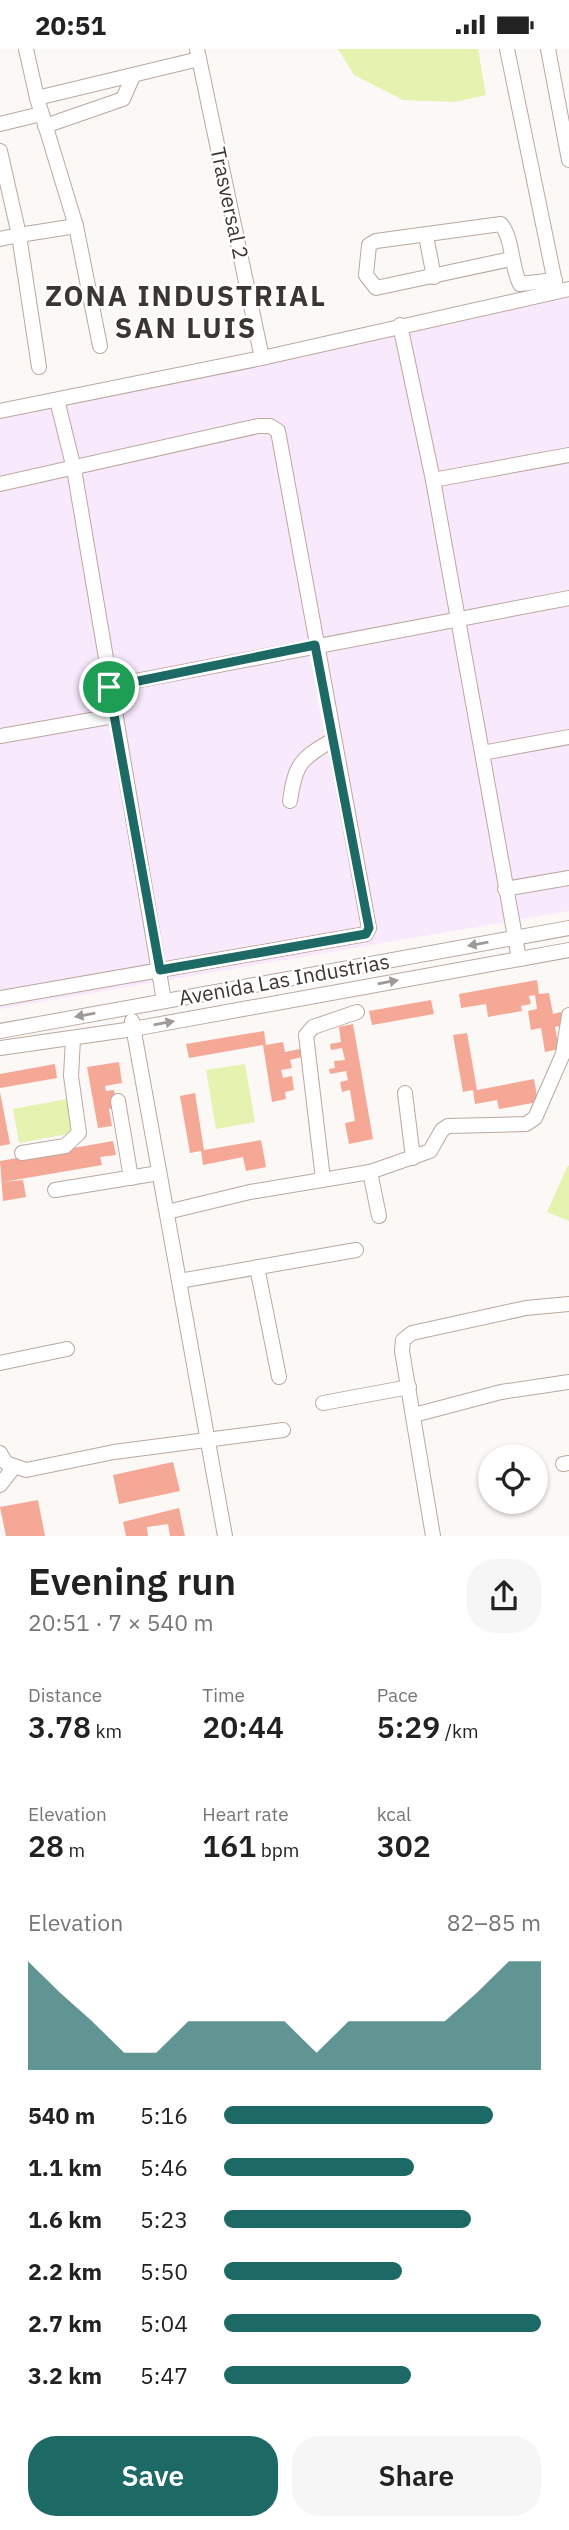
<!DOCTYPE html>
<meta charset="utf-8">
<style>
body{margin:0;font-family:"IBM Plex Sans",sans-serif;background:#f6f6f6;color:#222;height:100vh;display:flex;flex-direction:column;font-size:26px;white-space:nowrap}
*{box-sizing:border-box;margin:0}
p{font-size:23px;color:#767676}
.icon{flex:none;width:38px;height:38px;fill:none;stroke:currentColor;stroke-width:2;stroke-linecap:round;stroke-linejoin:round}
.map{position:relative;height:1487px;overflow:hidden}
.sheet{display:flex;flex-direction:column;background:#fff;flex:1}
.sheet>*{flex:none}
.buttons{position:absolute;left:478px;top:1395px;display:grid;gap:14px}
.buttons a{display:grid;place-items:center;width:70px;height:70px;border-radius:50%;background:#fff;box-shadow:0 2px 5px #0004;font-size:35px}
.pin{position:absolute;display:grid;place-items:center;width:60px;height:60px;color:#fff;margin:-30px;border:4px solid #fff;border-radius:50%;box-shadow:0 2px 7px #0007}
.round{display:grid;place-items:center;flex:none;width:74px;height:74px;border-radius:28px;background:#f6f6f6}
.summary{display:flex;align-items:center;justify-content:space-between;height:119px;padding:0 28px}
h1{font-size:38px;font-weight:600;line-height:52px}
.figures{display:grid;grid-template-columns:repeat(3,1fr);gap:10px;height:119px;padding:7px 28px}
.figures div{display:grid;align-content:center}
.figures b{font-size:30px;font-weight:600}
.figures small{font-size:19px;font-weight:400}
.figures p{font-size:19px}
.chart{height:196px;padding:14px 28px}
.chart p{display:flex;justify-content:space-between}
.chart svg{width:100%;height:126px;margin-top:7px;fill:#1d6966;opacity:.7}
.cta{display:flex;gap:14px;margin-top:auto;padding:14px 28px}
.cta a{flex:1;height:80px;border-radius:28px;background:#1d6966;color:#fff;font-size:28px;font-weight:600;line-height:80px;text-align:center}
.cta a+a{background:#f6f6f6;color:#222}
ul{padding:0 28px;list-style:none;font-size:23px}
li{display:grid;grid-template-columns:112px 84px 1fr;align-items:center;height:52px}
li i{height:18px;border-radius:9px;background:#1d6966}
.status{display:flex;justify-content:space-between;align-items:center;height:49px;padding:0 35px;background:#fff;direction:ltr}
.status svg{height:19px;fill:currentColor}
.map>svg:first-child{display:block}
.industrial{fill:#f8e9fc}
.green{fill:#e6f3b0}
.building{fill:#f4a895}
.lines{fill:none;stroke-linecap:round;stroke-linejoin:round}
.minor-casing{stroke:#bba89d;stroke-width:16}
.minor{stroke:#fff;stroke-width:14}
.oneway{fill:#9e9a98}
.route-casing{stroke:#fff;stroke-width:14}
.route{stroke:#1d6966;stroke-width:9}
.labels{text-anchor:middle;dominant-baseline:central;stroke-width:5;stroke-linejoin:round;paint-order:stroke}
.street-label{font-size:21px;fill:#3d3531;stroke:#fff}
.district-label{font-size:28px;font-weight:bold;letter-spacing:2px;fill:#3d3531;stroke:#fff}
</style>
<div class="status"><b>20:51</b><svg viewBox="0 0 49 12"><path d="M0 12V9h3v3zM5 12V6h3v6zM10 12V3h3v9zM15 12V0h3v12zM26 1h20v11H26zM47 4h2v5h-2z"/></svg></div>
<div class="map">
<svg width="569" height="1487" viewBox="0 0 569 1487">
<rect width="100%" height="100%" fill="#fcf8f6"/>
<path class="industrial" d="M569 249V862L0 960V368Z"/>
<g class="green">
<path d="M338 0H478L486 46 455 53 403 51 354 26Z"/>
<path d="M245 1015 255 1073 216 1080 206 1021Z"/>
<path d="M72 1049 78 1083 19 1094 13 1060Z"/>
<path d="M568 1116 569 1117V1172L547 1163Z"/>
</g>
<g class="building">
<path d="M537 931 539 945 549 944 553 965 561 963 563 976 555 978 559 1000 545 1003 541 979 531 981 528 962 537 960 535 946 529 947 531 955 521 957 522 962 488 968 486 955 461 959 459 945Z"/>
<path d="M431 951 434 965 372 976 369 962Z"/>
<path d="M353 975 373 1090 349 1095 345 1074 355 1072 350 1041 342 1043 340 1033 348 1031 346 1022 330 1025 329 1020 335 1019 334 1012 345 1011 342 999 331 1001 330 995 341 993 339 978Z"/>
<path d="M264 982 266 996 283 993 285 1003 300 1000 302 1008 290 1011 292 1019 281 1021 283 1029 292 1027 294 1041 285 1043 286 1050 272 1053 263 996 189 1009 186 995Z"/>
<path d="M467 984 477 1041 534 1030 538 1053 499 1060 497 1051 475 1055 473 1041 463 1043 453 986Z"/>
<path d="M119 1013 122 1034 105 1037 106 1042 114 1041 117 1059 109 1060 112 1077 98 1079 87 1018Z"/>
<path d="M55 1015 57 1029 0 1039V1025Z"/>
<path d="M0 1043 10 1095 0 1097Z"/>
<path d="M195 1044 204 1101 261 1091 266 1118 246 1122 243 1108 203 1116 201 1102 190 1104 180 1047Z"/>
<path d="M113 1092 116 1106 100 1108 102 1116 3 1133 23 1131 26 1148 3 1152 0 1112Z"/>
<path d="M173 1413 180 1442 119 1455 113 1426Z"/>
<path d="M38 1451 45 1487H6L0 1458Z"/>
<path d="M179 1459 185 1487H170L168 1475 147 1478 148 1487H126L123 1473Z"/>
</g>
<g class="lines">
<defs>
<g id="minor">
<path d="M26 0 37 49"/>
<path d="M197 0 262 309"/>
<path d="M507 0 556 238"/>
<path d="M548 0 569 111"/>
<path d="M0 75 41 65"/>
<path d="M45 77 123 50 133 27"/>
<path d="M0 102 19 186 0 190"/>
<path d="M426 187 434 228"/>
<path d="M511 210 376 239 366 226 369 196 376 192 501 175C513 190 511 218 520 235L555 231"/>
<path d="M400 276 433 431 519 910"/>
<path d="M100 297 76 177 37 49 199 10"/>
<path d="M39 318 19 186 76 177"/>
<path d="M57 351 74 420 164 952"/>
<path d="M0 362 262 309 569 240"/>
<path d="M433 431 569 406"/>
<path d="M0 435 258 377H270L278 382 369 879 366 885 0 949"/>
<path d="M109 637 569 549"/>
<path d="M0 687 114 667"/>
<path d="M482 704 569 688"/>
<path d="M290 752C295 715 301 709 333 691"/>
<path d="M505 840 569 829"/>
<path d="M132 972 225 1487"/>
<path d="M0 982 569 879"/>
<path d="M0 999 133 980 569 901"/>
<path d="M405 1044 413 1109"/>
<path d="M118 1052 131 1129"/>
<path d="M22 1104 65 1097 79 1084 71 1027 73 990"/>
<path d="M370 1123 379 1167"/>
<path d="M323 1130 306 986 313 978 357 963"/>
<path d="M55 1141 159 1124"/>
<path d="M167 1163 250 1143 370 1123 430 1102 442 1081 448 1077 526 1075 535 1069 563 1005 569 966"/>
<path d="M257 1218 279 1328"/>
<path d="M179 1232 356 1201"/>
<path d="M0 1314 67 1300"/>
<path d="M323 1354 409 1338"/>
<path d="M414 1366 501 1343 569 1333"/>
<path d="M0 1404 6 1414 26 1421 114 1403 283 1381"/>
<path d="M563 1415 569 1414"/>
<path d="M0 1436 14 1418"/>
<path d="M433 1487 402 1302 403 1291 412 1284 526 1259 569 1255"/>
</g>
</defs>
<use href="#minor" class="minor-casing"/>
<use href="#minor" class="minor"/>
</g>
<defs><path id="oneway-solid" d="M-6-.8H1V-3.2L6.5 0L1 3.2V.8H-6Z" transform="scale(1.75)"/></defs>
<g class="oneway">
<use href="#oneway-solid" transform="translate(478 895) rotate(170)"/>
<use href="#oneway-solid" transform="translate(388 933) rotate(-10)"/>
<use href="#oneway-solid" transform="translate(85 966) rotate(170)"/>
<use href="#oneway-solid" transform="translate(164 974) rotate(-10)"/>
</g>
<g class="lines">
<defs>
<path id="route" d="M315 596 369 879 366 885 160 921 109 638Z"/>
</defs>
<use href="#route" class="route-casing"/>
<use href="#route" class="route"/>
</g>
<g class="labels">
<g class="street-label">
<text transform="translate(230 154) rotate(78)">Trasversal 2</text>
<text transform="translate(284 930) rotate(-10)">Avenida Las Industrias</text>
</g>
<g class="district-label">
<text x="186" y="246">ZONA INDUSTRIAL<tspan x="186" dy="32">SAN LUIS</tspan></text>
</g>
</g>
</svg>
<div class="buttons">
<a><svg class="icon" aria-label="locate" viewBox="0 0 24 24"><circle cx="12" cy="12" r="6"/><path d="M12 2v4M12 18v4M2 12h4M18 12h4"/></svg></a>
</div>
<div class="pin" style="left:109px;top:638px;background:#1e9e55"><svg class="icon" aria-label="arrive" viewBox="0 0 24 24"><path d="M6 21V4h12l-3 4 3 4H6"/></svg></div>
</div>
<section class="sheet">
<div class="summary"><div><h1>Evening run</h1><p>20:51 · 7 × 540 m</p></div><a class="round"><svg class="icon" aria-label="share" viewBox="0 0 24 24"><path d="M12 15V3M7 8l5-5 5 5M5 13v7h14v-7"/></svg></a></div>
<div class="figures">
<div><p>Distance</p><b>3.78<small> km</small></b></div>
<div><p>Time</p><b>20:44</b></div>
<div><p>Pace</p><b>5:29<small> /km</small></b></div>
</div>
<div class="figures">
<div><p>Elevation</p><b>28<small> m</small></b></div>
<div><p>Heart rate</p><b>161<small> bpm</small></b></div>
<div><p>kcal</p><b>302</b></div>
</div>
<div class="chart"><p><span>Elevation</span>82–85 m</p>
<svg viewBox="0 0 160 44" preserveAspectRatio="none"><path d="M0 44V6L10 17L20 27L30 38L40 38L50 27L60 27L70 27L80 27L90 38L100 27L110 27L120 27L130 27L140 17L150 6L160 6V44z"/></svg>
</div>
<ul>
<li><b>540 m</b>5:16<i style="width:85%"></i></li>
<li><b>1.1 km</b>5:46<i style="width:60%"></i></li>
<li><b>1.6 km</b>5:23<i style="width:78%"></i></li>
<li><b>2.2 km</b>5:50<i style="width:56%"></i></li>
<li><b>2.7 km</b>5:04<i style="width:100%"></i></li>
<li><b>3.2 km</b>5:47<i style="width:59%"></i></li>
</ul>
<div class="cta"><a>Save</a><a>Share</a></div>
</section>
